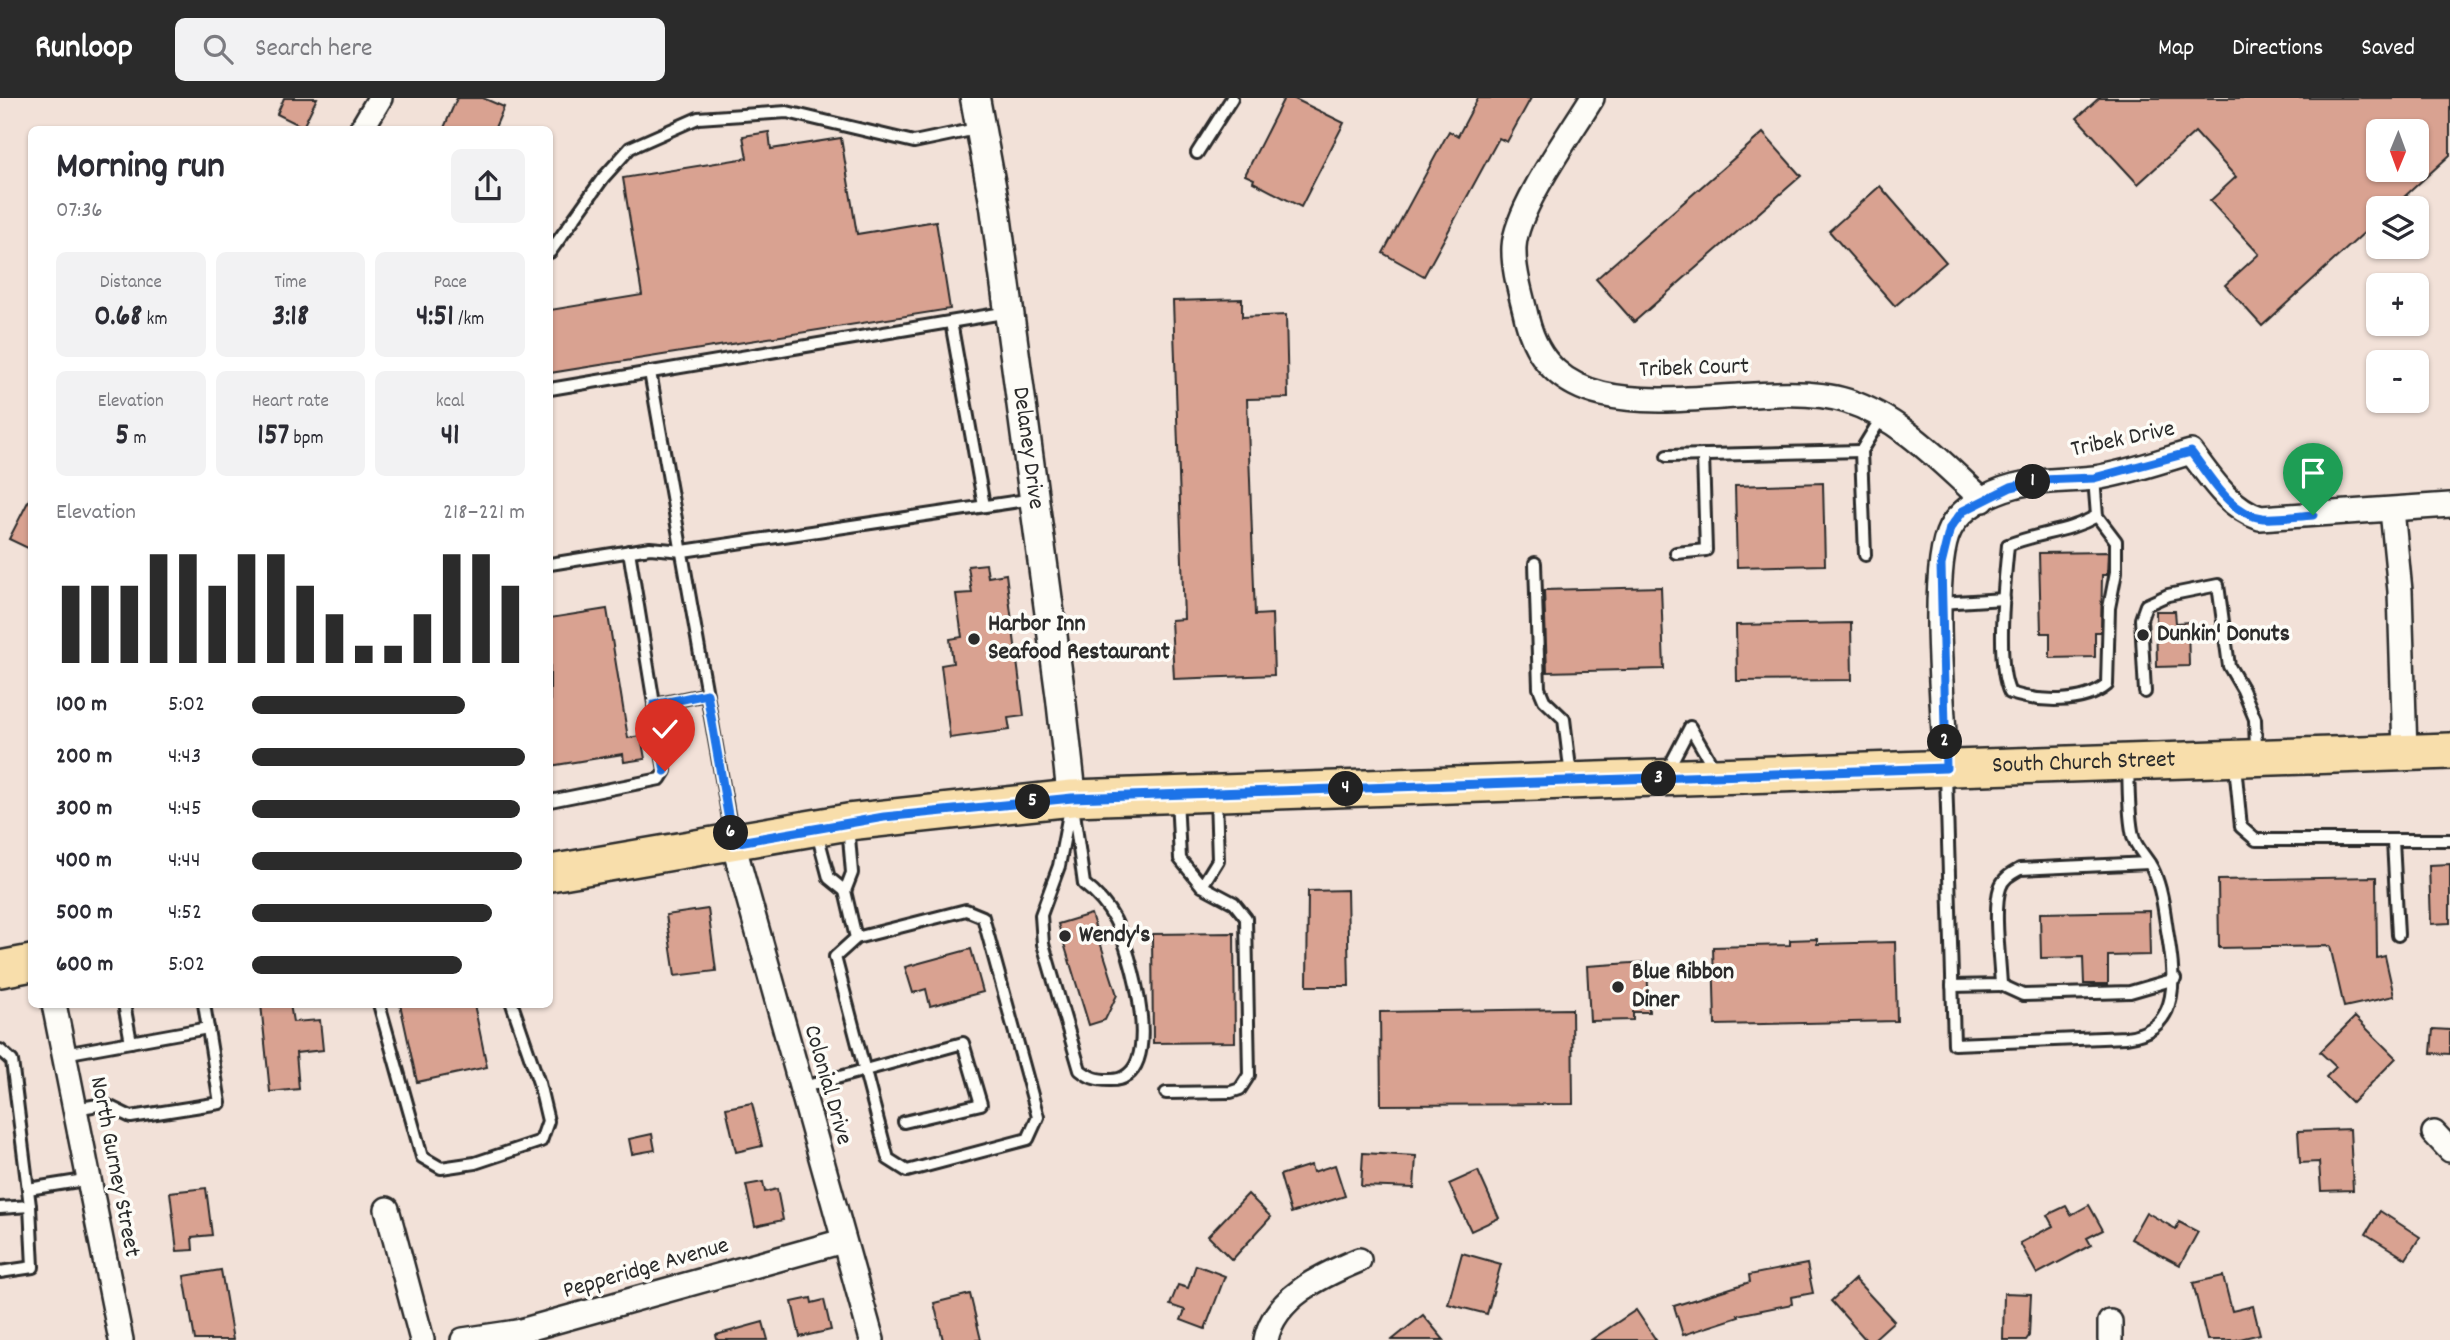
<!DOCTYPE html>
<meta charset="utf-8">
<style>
body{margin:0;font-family:Dekko,sans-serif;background:#f2f2f3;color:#2b2b33;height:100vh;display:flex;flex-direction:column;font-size:26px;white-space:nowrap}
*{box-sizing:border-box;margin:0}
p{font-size:23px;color:#7c7c81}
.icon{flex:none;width:38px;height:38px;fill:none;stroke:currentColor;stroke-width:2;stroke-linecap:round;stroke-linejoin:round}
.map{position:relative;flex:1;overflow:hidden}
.side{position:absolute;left:28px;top:28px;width:525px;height:882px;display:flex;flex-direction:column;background:#fff;border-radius:10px;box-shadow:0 2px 5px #0004}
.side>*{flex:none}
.needle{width:46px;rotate:181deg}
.tools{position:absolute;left:2366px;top:21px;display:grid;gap:14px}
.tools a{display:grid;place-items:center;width:63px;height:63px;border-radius:10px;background:#fff;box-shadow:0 2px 5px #0004;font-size:35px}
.pin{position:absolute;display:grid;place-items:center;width:60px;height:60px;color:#fff;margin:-72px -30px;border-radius:50% 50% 50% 0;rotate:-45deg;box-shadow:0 0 7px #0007}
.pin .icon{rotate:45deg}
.km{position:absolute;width:35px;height:35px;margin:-18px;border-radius:50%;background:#222;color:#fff;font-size:19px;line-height:35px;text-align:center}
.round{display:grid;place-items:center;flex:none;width:74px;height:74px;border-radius:10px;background:#f2f2f3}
.headline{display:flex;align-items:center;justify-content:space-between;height:119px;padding:0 28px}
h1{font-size:38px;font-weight:700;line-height:52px}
.stats{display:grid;grid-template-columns:repeat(3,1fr);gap:10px;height:119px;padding:7px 28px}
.stats div{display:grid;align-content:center;border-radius:10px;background:#f2f2f3;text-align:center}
.stats b{font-size:30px;font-weight:700}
.stats small{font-size:19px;font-weight:400}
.stats p{font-size:19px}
.chart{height:196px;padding:14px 28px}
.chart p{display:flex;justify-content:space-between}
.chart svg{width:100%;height:126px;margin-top:7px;stroke:#2b2b2b;stroke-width:6}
ul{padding:0 28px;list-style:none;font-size:23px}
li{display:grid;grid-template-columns:112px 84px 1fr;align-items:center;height:52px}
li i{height:18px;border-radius:9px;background:#2b2b2b}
header{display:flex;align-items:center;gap:42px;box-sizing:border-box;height:98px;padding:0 35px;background:#2b2b2b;color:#fff}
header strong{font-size:33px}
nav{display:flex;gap:38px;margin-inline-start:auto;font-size:24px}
.search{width:490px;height:63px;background:#f2f2f3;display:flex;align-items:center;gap:18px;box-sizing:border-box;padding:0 24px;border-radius:10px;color:#7c7c81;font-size:26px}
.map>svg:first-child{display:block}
.building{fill:#d9a291;stroke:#2b2b2b;stroke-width:2;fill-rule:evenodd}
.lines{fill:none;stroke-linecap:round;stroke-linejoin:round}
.service-casing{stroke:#2b2b2b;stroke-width:16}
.minor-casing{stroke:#2b2b2b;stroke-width:28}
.tertiary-casing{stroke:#2b2b2b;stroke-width:33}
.primary-casing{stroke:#2b2b2b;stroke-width:40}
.service{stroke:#fdfcf7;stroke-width:10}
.minor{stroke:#fdfcf7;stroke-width:23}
.tertiary{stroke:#fdfcf7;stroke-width:28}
.primary{stroke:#f8deab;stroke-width:35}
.route-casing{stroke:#fff;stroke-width:14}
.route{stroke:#1a73e8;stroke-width:9}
.poi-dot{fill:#2b2b2b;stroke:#fdfcf7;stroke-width:2.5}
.labels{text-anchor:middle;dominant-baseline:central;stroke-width:7;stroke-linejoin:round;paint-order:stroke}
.street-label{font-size:24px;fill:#2b2b2b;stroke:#fdfcf7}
.poi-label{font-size:24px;font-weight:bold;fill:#2b2b2b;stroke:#fdfcf7;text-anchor:start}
</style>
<header>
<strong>Runloop</strong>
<div class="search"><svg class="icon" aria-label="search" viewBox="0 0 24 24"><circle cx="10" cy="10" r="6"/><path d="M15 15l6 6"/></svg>Search here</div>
<nav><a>Map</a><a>Directions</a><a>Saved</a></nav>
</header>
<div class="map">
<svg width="2450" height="1242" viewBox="0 0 2450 1242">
<rect width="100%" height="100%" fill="#f2e1d8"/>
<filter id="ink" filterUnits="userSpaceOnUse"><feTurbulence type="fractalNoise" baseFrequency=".0143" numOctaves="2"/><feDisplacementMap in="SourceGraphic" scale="14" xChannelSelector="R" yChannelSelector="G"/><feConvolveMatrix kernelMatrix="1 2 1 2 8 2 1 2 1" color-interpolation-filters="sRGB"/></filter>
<g filter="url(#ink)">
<g class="building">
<path d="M284 0H317L303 29 277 16Z"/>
<path d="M457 0H483L504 9 494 32H443Z"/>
<path d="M1284 0H1293L1344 25 1301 109 1253 84 1254 81 1245 77Z"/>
<path d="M1478 0H1531L1507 44 1499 40 1424 178 1383 155 1449 33 1458 38Z"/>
<path d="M2099 0H2450V57L2392 110H2378V122L2262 228 2225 187 2259 156 2210 103 2236 79 2195 34 2138 86 2077 20ZM2378 33H2417V72H2378Z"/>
<path d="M769 34 771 51 841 40 857 136 936 123 950 211 550 275V212L642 197 623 80 747 60 743 38Z"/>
<path d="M1763 35 1801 78 1634 224 1596 181Z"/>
<path d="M1880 88 1946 164 1895 208 1829 133Z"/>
<path d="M1242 201V219L1286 217 1288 300 1247 301 1255 517 1272 516 1274 577 1174 581 1171 522 1184 521 1173 203Z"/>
<path d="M1823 385 1825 467 1737 469 1735 388Z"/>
<path d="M32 396V452L9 441Z"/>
<path d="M2108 454 2107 477H2102L2101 534H2095V559L2050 560V535H2041L2039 455Z"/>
<path d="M986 466 988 479 1006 476 1024 618 1008 620 1010 632 950 640 941 567 953 565 950 541 962 539 956 496 972 495 968 468Z"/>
<path d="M1661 489 1664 571 1547 574 1544 492Z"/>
<path d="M607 511 628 640 641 638 645 661 624 664 623 656 550 668V520Z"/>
<path d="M2156 513H2175L2176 525 2188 524 2189 568 2157 569Z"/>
<path d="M1851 525 1852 582 1737 583 1736 527Z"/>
<path d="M2450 766V825L2431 826 2429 767Z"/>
<path d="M2376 779 2377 860 2385 858 2394 898 2344 909 2330 848 2219 850 2218 782Z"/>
<path d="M1347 792 1349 888H1307L1308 793Z"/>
<path d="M708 811 716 873 675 878 666 817Z"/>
<path d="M2149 813 2150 857 2108 858V886H2084L2083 859 2041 860 2040 815Z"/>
<path d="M1091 816 1117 897 1105 922 1089 927 1058 826Z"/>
<path d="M1234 835 1235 944 1153 945 1152 836Z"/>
<path d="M1817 841V846L1895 844 1897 923 1715 927 1713 849 1790 847V842Z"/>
<path d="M971 851 983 894 930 908 926 891 913 895 905 869Z"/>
<path d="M1647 864 1649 914H1633V922L1590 923 1587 868Z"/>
<path d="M261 906H290L293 924 320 922 323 952 296 955 299 991 270 994Z"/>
<path d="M400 906H474L487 969 417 984Z"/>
<path d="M1572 911 1573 1006 1381 1007 1380 914Z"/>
<path d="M2355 919 2396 960 2352 1005 2326 979 2336 969 2320 954Z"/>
<path d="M2433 931 2450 932V956L2431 955Z"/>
<path d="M752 1005 762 1048 736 1054 726 1010Z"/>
<path d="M2350 1031 2353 1092 2321 1093 2319 1064 2300 1065 2298 1033Z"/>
<path d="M652 1036 655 1052 632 1056 629 1041Z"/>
<path d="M1363 1055 1416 1058 1414 1090 1361 1088Z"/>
<path d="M1311 1067 1313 1074 1335 1067 1345 1098 1291 1115 1280 1077Z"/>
<path d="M1478 1073 1499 1120 1471 1133 1449 1086Z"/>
<path d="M763 1084 765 1094 777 1091 783 1122 755 1128 746 1087Z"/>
<path d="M206 1090 212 1137 192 1139 193 1152 177 1153 170 1094Z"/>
<path d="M1248 1096 1271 1119 1232 1162 1208 1138Z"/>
<path d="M2089 1107 2103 1132 2087 1140 2091 1147 2037 1176 2020 1145 2053 1128 2047 1117 2066 1108 2071 1117Z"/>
<path d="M2380 1113 2420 1139 2406 1161 2366 1136Z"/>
<path d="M2146 1114 2176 1131 2179 1124 2198 1134 2180 1167 2131 1141Z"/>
<path d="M1462 1155 1501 1166 1487 1216 1448 1206Z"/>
<path d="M1807 1166 1813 1195 1791 1199 1792 1206 1738 1217 1739 1219 1683 1237 1674 1208 1750 1184 1749 1177Z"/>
<path d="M1196 1167 1225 1178 1205 1231 1181 1222 1185 1212 1170 1207 1178 1187 1188 1190Z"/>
<path d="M221 1172 233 1242H195L184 1178Z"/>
<path d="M2223 1178 2232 1213 2253 1208 2260 1236 2236 1242H2207L2193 1185Z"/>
<path d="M1855 1181 1894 1223 1873 1242H1866L1831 1203Z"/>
<path d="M2004 1195 2031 1196 2029 1238 2026 1242H2003Z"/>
<path d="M970 1196 981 1242H943L934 1205Z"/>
<path d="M811 1200 812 1205 824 1202 831 1232 800 1239 792 1204Z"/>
<path d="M1636 1212 1656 1242H1591Z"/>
<path d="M1423 1217 1444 1242H1392Z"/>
<path d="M763 1224 768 1242H717L716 1237Z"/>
</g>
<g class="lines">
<defs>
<g id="service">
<path d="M1197 55 1232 0"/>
<path d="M550 154 603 80 630 50 698 20 787 14 914 44 981 30"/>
<path d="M951 224 984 408"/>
<path d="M650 274 732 738"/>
<path d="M550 291 1009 214"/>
<path d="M1667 358 1861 353"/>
<path d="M2094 380 2097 418 2116 443V474L2109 510 2107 587C2083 607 2038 604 2010 595 1995 566 2005 481 2008 447 2040 434 2066 435 2097 418"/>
<path d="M1676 455 1706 452 1703 357"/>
<path d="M1865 457 1861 353 1883 317"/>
<path d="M1535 465 1539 590 1544 602 1564 621 1571 678"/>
<path d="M550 466 650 450 683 453 1033 401"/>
<path d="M1940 505 2004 501"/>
<path d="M2145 594 2141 521 2146 507 2168 497 2218 487 2229 568 2243 592 2255 621 2256 653"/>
<path d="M654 607 707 596"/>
<path d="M2235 667 2241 729 2256 742H2450"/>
<path d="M1666 675 1690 629 1714 670"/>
<path d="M1946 676 1954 946 2126 939C2184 932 2174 874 2167 832 2164 812 2162 792 2154 774 2149 761 2136 751 2133 738 2128 716 2129 691 2128 668"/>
<path d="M1177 699 1180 761 1202 788 1218 762 1216 699"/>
<path d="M1072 700 1084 786C1097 796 1107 807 1115 822 1130 851 1170 984 1109 982 1097 982 1090 980 1080 972L1043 846 1041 817 1059 768Z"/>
<path d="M550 703 660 681 665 673 629 453"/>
<path d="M817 735 829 780 845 793 852 775 848 727"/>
<path d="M2393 743 2398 837"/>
<path d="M845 793 856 840 835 859 888 1061 907 1073 1028 1041 1038 1019 983 819 966 812 856 840"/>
<path d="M2001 887 2023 897 2130 894 2175 881"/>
<path d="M1952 888 2001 887C2000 863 1993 810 2000 790 2003 780 2011 776 2020 771L2149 765"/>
<path d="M124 906 131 944"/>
<path d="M379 906 422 1059 441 1070 475 1065 541 1043 548 1023 539 985 512 906"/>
<path d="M0 952 12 963 30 1108 0 1110"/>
<path d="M64 956 208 930"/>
<path d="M800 990 963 945 981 1006 904 1024"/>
<path d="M1166 995 1231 994 1240 991 1249 977 1246 820 1234 805 1202 788"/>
<path d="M75 1011 104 1006 131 1019 220 1005 204 906"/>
<path d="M28 1091 91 1081"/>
<path d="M0 1174 33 1169 30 1108"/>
</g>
<g id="minor">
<path d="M1592 0C1571 35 1516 110 1514 149 1513 173 1522 199 1527 222 1561 358 1751 272 1847 303 1901 320 1942 365 1983 402"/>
<path d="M361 32 380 0"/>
<path d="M2392 412 2400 493 2405 654"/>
<path d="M1946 670C1944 619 1929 471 1950 431 1961 409 1991 394 2014 388 2041 381 2067 383 2094 380 2127 375 2160 363 2191 354 2211 380 2228 409 2260 420L2450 407"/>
<path d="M733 745 872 1242"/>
<path d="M54 906 121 1242"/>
<path d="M2434 1035 2450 1052"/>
<path d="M387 1111 422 1242"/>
<path d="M2110 1224V1242"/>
<path d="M463 1242 517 1234 843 1143"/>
<path d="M1266 1242C1274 1199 1323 1177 1359 1162"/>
</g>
<g id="tertiary">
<path id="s1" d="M975 0 995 109 1061 601 1072 700"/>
</g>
<g id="primary">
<path id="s2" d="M550 775 848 724 1072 700 2450 653"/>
<path d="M0 871 32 865"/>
</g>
</defs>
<use href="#service" class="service-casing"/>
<use href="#minor" class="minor-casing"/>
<use href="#tertiary" class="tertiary-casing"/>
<use href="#primary" class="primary-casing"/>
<use href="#service" class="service"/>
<use href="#minor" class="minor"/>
<use href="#tertiary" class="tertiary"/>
<use href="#primary" class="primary"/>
</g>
</g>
<g class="lines" filter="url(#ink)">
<defs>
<path id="route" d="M665 673 654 607 707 596 733 745 884 719 1072 700 1946 670 1941 467 1950 430 1963 413 2011 389 2041 382 2094 380 2191 354C2209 377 2230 417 2263 420 2280 421 2297 418 2313 417"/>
</defs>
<use href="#route" class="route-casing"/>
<use href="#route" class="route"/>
</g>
<g class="poi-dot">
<circle cx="2143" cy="537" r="7"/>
<circle cx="974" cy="541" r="7"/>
<circle cx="1065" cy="838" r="7"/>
<circle cx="1618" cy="889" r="7"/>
</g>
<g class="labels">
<g class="street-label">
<text transform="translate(1694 271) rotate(-2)">Tribek Court</text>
<text transform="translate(2123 342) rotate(-12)">Tribek Drive</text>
<text stroke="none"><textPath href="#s1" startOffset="354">Delaney Drive</textPath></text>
<text stroke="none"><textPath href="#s2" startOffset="1540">South Church Street</textPath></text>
<text transform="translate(827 987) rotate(74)">Colonial Drive</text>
<text transform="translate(114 1069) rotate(79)">North Gurney Street</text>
<text transform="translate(646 1171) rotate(-16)">Pepperidge Avenue</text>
</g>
<g class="poi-label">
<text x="988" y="527">Harbor Inn<tspan x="988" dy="28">Seafood Restaurant</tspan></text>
<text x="2157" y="537">Dunkin' Donuts</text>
<text x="1079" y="838">Wendy's</text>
<text x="1632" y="875">Blue Ribbon<tspan x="1632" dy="28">Diner</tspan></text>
</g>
</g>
</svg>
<div class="tools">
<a><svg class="needle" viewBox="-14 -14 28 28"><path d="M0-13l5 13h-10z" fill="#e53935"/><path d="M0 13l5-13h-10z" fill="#7c7c81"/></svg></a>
<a><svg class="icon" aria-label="layers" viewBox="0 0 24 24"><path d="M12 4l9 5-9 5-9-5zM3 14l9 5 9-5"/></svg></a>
<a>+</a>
<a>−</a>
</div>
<div class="pin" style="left:2313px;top:417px;background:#1e9e55"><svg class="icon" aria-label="arrive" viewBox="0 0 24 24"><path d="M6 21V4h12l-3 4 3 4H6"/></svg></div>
<div class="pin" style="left:665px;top:673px;background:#d93025"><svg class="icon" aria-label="check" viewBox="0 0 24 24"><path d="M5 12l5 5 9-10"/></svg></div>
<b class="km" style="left:2033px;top:384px">1</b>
<b class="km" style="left:1945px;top:644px">2</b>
<b class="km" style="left:1659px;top:681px">3</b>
<b class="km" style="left:1346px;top:691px">4</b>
<b class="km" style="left:1033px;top:704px">5</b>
<b class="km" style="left:731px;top:735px">6</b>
<section class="side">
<div class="headline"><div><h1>Morning run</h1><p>07:36</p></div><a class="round"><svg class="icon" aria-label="share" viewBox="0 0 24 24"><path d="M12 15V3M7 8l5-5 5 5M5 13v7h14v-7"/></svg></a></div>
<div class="stats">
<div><p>Distance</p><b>0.68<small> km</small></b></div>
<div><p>Time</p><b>3:18</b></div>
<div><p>Pace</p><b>4:51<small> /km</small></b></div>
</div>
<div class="stats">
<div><p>Elevation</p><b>5<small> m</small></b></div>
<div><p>Heart rate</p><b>157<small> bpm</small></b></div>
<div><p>kcal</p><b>41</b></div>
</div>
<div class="chart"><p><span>Elevation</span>218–221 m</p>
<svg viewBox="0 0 160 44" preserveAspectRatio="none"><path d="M5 44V17M15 44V17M25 44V17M35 44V6M45 44V6M55 44V17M65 44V6M75 44V6M85 44V17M95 44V27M105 44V38M115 44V38M125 44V27M135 44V6M145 44V6M155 44V17"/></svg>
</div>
<ul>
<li><b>100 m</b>5:02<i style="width:78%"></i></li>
<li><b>200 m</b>4:43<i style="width:100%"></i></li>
<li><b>300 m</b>4:45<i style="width:98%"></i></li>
<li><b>400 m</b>4:44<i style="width:99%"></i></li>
<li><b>500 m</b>4:52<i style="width:88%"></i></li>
<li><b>600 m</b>5:02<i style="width:77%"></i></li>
</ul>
</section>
</div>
